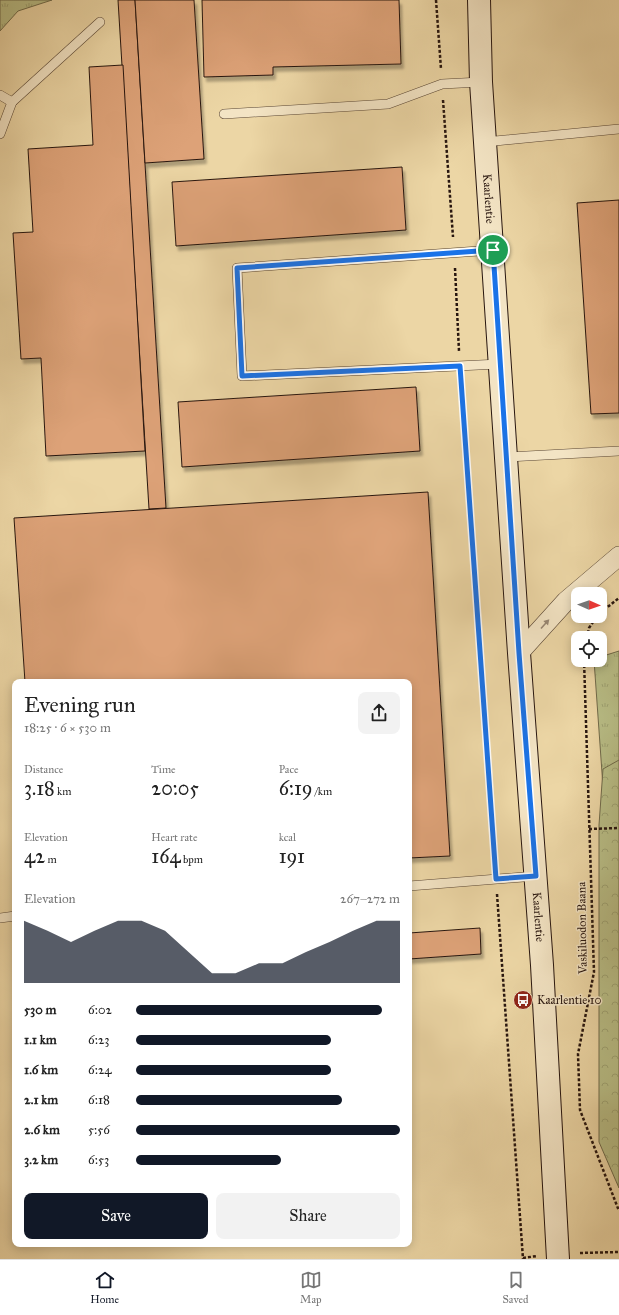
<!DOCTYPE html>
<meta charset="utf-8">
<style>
body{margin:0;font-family:"IM FELL Great Primer",serif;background:#f2f2f2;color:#222;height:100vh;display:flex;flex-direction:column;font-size:15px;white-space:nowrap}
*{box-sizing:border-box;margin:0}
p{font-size:13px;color:#767676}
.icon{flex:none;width:22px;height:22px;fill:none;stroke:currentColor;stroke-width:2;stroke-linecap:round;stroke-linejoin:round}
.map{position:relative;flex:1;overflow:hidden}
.panel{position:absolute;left:12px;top:679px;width:400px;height:568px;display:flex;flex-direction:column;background:#fff;border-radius:8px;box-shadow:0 2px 10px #0003}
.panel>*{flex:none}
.needle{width:26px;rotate:92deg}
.tools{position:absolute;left:571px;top:587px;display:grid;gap:8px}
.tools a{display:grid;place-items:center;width:36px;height:36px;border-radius:8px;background:#fff;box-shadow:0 2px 10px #0003;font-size:20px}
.pin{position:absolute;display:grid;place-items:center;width:34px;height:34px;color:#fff;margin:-17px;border:2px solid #fff;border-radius:50%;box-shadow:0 1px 4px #0007}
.round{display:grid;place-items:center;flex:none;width:42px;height:42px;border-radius:8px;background:#f2f2f2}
.headline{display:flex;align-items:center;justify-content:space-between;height:68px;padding:0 12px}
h1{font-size:22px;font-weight:600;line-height:30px}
.stats{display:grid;grid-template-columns:repeat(3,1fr);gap:6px;height:68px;padding:4px 12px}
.stats div{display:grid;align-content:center}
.stats b{font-size:20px;font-weight:600}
.stats small{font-size:11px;font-weight:400}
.stats p{font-size:11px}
.chart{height:112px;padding:8px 12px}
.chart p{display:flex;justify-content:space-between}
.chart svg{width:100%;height:72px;margin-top:4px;fill:#111827;opacity:.7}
.cta{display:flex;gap:8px;margin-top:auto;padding:8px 12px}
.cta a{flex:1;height:46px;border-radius:8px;background:#111827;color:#fff;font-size:16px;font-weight:600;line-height:46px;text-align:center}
.cta a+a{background:#f2f2f2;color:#222}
ul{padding:0 12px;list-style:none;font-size:13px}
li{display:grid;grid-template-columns:64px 48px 1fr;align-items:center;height:30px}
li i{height:10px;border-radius:5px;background:#111827}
.menu{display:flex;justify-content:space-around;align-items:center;height:56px;border-top:1px solid #e0e0e0;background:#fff;font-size:11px;color:#767676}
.menu a{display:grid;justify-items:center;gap:2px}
.menu .active{color:#111827}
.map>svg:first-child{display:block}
.grass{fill:url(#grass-tufts);stroke:#706a4a}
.forest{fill:url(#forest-crowns);stroke:#706a4a}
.building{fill:#dda278;stroke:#28160f;filter:url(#shadow)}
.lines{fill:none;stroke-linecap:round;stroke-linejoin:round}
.lane-casing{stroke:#594634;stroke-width:10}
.street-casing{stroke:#594634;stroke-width:20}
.secondary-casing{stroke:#28160f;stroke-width:24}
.path{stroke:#28160f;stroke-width:2.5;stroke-dasharray:3 2;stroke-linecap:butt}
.lane{stroke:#f3e4c4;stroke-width:9}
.street{stroke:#f3e4c4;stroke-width:19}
.secondary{stroke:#f3e4c4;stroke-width:22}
.oneway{fill:#988773}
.route-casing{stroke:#fff;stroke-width:8}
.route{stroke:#1a73e8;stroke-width:5}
.labels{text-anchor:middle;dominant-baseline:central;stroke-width:3;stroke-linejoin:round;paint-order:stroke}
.street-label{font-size:12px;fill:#28160f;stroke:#f3e4c4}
.poi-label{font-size:12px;fill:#28160f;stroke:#f3e4c4;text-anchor:start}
</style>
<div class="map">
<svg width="619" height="1259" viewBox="0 0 619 1259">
<defs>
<pattern id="grass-tufts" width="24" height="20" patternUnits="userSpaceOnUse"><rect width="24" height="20" fill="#b8bd86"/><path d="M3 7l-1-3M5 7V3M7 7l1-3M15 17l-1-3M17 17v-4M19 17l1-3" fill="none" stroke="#9ea272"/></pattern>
<pattern id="forest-crowns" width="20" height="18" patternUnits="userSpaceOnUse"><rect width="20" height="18" fill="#b8bd86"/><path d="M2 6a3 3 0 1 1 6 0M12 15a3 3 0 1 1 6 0" fill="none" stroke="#9ea272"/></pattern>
<filter id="shadow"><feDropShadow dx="2.5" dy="4.5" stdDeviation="1" flood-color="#0004"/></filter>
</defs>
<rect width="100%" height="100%" fill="#ecd6a5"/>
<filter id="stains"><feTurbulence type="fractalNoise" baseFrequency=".005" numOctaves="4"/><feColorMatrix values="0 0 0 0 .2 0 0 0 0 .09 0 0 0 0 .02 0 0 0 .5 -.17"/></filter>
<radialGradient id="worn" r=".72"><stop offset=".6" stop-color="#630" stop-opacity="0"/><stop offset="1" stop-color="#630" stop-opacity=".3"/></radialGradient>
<g class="grass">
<path d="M0 0H52L18 11 0 31Z"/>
<path d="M619 651V815H605L594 660H600V657Z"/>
</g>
<path class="forest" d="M619 760V1188L599 1142V825L603 769Z"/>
<g class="building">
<path d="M118 0H135L166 508 149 509Z"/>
<path d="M135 0H194L204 159 145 163Z"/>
<path d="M202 0H399L401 64 273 67V75L204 77Z"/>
<path d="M123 65 145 451 46 456 41 358 21 359 13 233 33 232 28 149 93 145 89 67Z"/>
<path d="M402 167 406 230 176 246 172 182Z"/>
<path d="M619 200V413L591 414 577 203Z"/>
<path d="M416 387 420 451 182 467 178 402Z"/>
<path d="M428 492 450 856 409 858V682H25L14 518Z"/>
<path d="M480 928 481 954 409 959V933Z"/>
</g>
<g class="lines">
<defs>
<g id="lane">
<path d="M0 95 12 102 0 134"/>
<path d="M12 102 100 22"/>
<path d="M224 114 388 104 442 84 481 82"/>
<path d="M485 142 619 129"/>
<path d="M493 250 237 268 242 376 500 364"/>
<path d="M507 457 619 451"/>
<path d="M409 886 536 876"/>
<path d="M0 918 15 916"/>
</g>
<path id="street" d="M519 653 566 601 619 556"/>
<g id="secondary">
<path id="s1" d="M479 0 481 82 519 653 542 965 558 1259"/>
</g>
</defs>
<use href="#lane" class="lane-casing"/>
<use href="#street" class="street-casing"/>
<use href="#secondary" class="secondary-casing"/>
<g class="path">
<path d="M436 0 441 69"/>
<path d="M443 100 453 237"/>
<path d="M455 268 459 351"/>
<path d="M461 382 495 864"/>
<path d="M600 613 619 598"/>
<path d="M587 638 589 628 597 616"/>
<path d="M584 660 594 972 578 1054 580 1110 619 1211"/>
<path d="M589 829 619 828"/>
<path d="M497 894 523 1259"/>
<path d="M580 1253 619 1252"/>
<path d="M523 1258 537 1256"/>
</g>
<use href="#lane" class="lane"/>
<use href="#street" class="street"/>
<use href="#secondary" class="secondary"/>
</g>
<defs><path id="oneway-solid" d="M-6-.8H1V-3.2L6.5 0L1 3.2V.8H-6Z"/></defs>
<use class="oneway" href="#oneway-solid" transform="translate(545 624) rotate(-48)"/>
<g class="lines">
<defs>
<path id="route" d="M493 250 519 653 536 876 496 879 460 366 242 376 237 268Z"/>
</defs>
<use href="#route" class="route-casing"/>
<use href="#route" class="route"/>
</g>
<defs>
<symbol id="bus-disc" viewBox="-11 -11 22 22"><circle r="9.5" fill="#8f2418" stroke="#f3e4c4"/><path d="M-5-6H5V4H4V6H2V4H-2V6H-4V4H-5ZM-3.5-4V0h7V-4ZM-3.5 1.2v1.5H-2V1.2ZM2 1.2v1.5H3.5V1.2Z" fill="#fff"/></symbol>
</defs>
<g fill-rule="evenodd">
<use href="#bus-disc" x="512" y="989" width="22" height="22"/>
</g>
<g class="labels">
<g class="street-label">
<text stroke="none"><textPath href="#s1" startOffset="199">Kaarlentie</textPath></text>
<text stroke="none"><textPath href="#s1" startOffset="919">Kaarlentie</textPath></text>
<text transform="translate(582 928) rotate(-91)">Vaskiluodon Baana</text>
</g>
<g class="poi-label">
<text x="537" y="1000">Kaarlentie 10</text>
</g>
</g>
<rect width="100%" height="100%" filter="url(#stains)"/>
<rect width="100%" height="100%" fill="url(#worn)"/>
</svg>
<div class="tools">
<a><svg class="needle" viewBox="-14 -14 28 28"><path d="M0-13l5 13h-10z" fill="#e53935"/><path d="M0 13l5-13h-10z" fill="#767676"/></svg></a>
<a><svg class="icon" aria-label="locate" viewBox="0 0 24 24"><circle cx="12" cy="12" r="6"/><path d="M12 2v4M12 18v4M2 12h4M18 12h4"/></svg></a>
</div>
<div class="pin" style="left:493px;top:250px;background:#1e9e55"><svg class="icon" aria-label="arrive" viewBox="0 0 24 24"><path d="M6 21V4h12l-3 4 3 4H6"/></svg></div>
<section class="panel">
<div class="headline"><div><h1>Evening run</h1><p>18:25 · 6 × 530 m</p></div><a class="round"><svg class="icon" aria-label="share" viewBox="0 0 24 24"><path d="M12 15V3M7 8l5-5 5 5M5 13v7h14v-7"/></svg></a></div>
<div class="stats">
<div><p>Distance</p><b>3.18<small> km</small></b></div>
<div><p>Time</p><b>20:05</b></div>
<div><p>Pace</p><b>6:19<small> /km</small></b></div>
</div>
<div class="stats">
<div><p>Elevation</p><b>42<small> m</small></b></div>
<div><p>Heart rate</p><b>164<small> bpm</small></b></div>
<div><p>kcal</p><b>191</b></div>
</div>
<div class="chart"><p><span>Elevation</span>267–272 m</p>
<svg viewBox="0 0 160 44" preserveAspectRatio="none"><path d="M0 44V6L10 12L20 19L30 12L40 6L50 6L60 12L70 25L80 38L90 38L100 32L110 32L120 25L130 19L140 12L150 6L160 6V44z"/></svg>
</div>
<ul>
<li><b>530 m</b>6:02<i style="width:93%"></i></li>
<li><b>1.1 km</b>6:23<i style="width:74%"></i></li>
<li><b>1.6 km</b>6:24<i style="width:74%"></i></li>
<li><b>2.1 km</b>6:18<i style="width:78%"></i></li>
<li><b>2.6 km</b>5:56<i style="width:100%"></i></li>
<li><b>3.2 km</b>6:53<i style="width:55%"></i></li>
</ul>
<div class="cta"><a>Save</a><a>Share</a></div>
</section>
</div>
<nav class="menu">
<a class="active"><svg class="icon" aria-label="home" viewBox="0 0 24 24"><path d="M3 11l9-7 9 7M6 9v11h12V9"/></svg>Home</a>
<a><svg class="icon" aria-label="map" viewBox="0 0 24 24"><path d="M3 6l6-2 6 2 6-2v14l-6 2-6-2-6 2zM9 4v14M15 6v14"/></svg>Map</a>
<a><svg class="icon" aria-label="saved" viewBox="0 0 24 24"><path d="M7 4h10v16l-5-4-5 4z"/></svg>Saved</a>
</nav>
